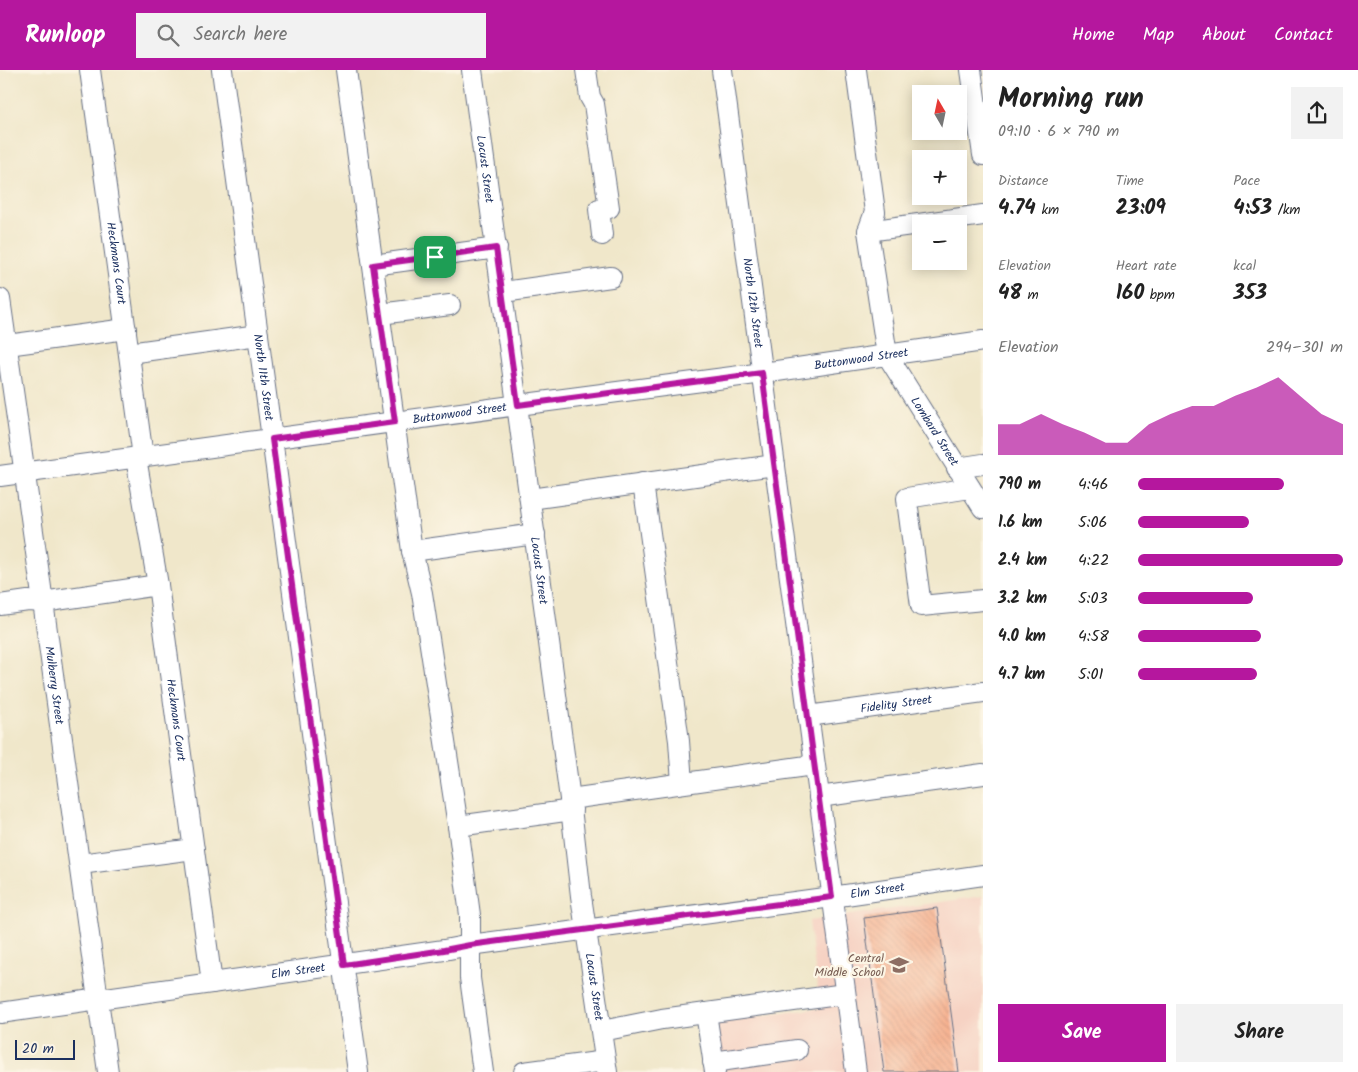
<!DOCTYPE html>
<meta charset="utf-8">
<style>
body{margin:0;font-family:Kalam,sans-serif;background:#f2f2f2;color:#222;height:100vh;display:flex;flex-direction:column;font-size:19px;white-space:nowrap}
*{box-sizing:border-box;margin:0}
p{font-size:16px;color:#767676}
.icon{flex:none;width:28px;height:28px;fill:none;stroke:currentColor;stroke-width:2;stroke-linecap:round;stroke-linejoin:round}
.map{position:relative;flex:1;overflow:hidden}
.sheet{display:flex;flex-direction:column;background:#fff;width:375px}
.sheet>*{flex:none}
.needle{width:32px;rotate:351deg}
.fabs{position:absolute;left:912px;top:15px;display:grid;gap:10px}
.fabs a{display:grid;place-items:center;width:55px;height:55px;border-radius:0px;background:#fff;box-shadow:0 2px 12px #0003;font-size:25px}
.scale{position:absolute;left:15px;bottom:12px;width:60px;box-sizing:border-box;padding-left:5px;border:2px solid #1b2f5e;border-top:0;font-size:14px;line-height:18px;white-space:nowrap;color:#1b2f5e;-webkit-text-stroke:4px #fcf5e5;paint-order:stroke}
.pin{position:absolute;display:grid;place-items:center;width:42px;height:42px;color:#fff;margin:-21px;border-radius:10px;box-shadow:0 2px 8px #0006}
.round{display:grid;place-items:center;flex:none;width:52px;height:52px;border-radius:0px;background:#f2f2f2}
.summary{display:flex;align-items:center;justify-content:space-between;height:85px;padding:0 15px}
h1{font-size:28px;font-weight:600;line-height:38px}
.metrics{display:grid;grid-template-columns:repeat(3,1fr);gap:8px;height:85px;padding:5px 15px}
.metrics div{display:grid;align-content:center}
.metrics b{font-size:21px;font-weight:600}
.metrics small{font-size:14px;font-weight:400}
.metrics p{font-size:14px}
.chart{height:140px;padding:10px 15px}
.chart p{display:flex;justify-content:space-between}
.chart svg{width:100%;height:90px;margin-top:5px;fill:#b5179e;opacity:.7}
.cta{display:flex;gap:10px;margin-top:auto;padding:10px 15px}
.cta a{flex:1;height:58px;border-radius:0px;background:#b5179e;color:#fff;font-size:20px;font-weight:600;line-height:58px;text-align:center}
.cta a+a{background:#f2f2f2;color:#222}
ul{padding:0 15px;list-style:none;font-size:16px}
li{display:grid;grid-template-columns:80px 60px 1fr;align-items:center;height:38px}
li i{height:12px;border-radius:6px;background:#b5179e}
header{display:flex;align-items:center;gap:30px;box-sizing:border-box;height:70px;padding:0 25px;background:#b5179e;color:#fff}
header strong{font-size:24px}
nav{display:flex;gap:28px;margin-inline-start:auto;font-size:18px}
.search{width:350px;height:45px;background:#f2f2f2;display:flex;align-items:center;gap:12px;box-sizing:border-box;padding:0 18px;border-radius:0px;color:#767676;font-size:19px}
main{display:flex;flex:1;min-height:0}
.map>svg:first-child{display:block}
.built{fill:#f6d2c3}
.building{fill:url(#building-back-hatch)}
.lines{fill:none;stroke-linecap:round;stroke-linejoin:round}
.minor-casing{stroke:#666f84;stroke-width:22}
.minor{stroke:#fff;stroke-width:20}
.route-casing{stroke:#fff;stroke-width:10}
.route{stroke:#b5179e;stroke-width:6}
.labels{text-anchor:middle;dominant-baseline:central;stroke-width:4.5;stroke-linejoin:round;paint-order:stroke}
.street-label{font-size:12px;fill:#1b2f5e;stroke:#fcf5e5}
.education-label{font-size:12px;fill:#785e54;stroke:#fcf5e5;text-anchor:end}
</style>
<header>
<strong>Runloop</strong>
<div class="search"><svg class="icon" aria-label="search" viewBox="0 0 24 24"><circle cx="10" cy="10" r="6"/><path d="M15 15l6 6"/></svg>Search here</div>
<nav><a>Home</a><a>Map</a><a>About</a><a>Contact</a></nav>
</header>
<main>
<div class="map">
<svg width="983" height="1002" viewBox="0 0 983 1002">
<defs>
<pattern id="building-back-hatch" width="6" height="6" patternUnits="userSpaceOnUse" patternTransform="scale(1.25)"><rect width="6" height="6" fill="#f6ad8a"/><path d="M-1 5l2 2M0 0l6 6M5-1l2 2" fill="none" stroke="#d2957a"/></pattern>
</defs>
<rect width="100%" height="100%" fill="#fcf5e5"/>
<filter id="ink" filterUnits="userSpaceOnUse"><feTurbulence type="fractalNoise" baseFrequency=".02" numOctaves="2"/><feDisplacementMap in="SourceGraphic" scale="10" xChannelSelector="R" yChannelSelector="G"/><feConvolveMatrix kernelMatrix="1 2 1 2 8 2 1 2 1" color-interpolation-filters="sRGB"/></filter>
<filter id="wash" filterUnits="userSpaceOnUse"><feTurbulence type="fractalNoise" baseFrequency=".0096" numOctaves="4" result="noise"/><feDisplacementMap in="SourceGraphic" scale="20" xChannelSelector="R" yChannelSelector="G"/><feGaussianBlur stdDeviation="1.12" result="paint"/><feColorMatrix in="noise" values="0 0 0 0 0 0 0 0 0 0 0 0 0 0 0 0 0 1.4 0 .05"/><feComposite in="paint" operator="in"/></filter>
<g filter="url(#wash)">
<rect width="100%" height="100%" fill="#f0e7ca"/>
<path class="built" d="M983 826V1002H695L709 1000 703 954 820 938 809 851Z"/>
<g id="blocks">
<path class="building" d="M937 838 959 1002H884L864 848Z"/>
</g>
</g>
<g filter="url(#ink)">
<use href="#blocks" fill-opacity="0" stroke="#666f84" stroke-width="1"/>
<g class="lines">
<defs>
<g id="minor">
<path id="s1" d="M90 0 143 387"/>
<path id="s2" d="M222 0 358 1002"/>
<path d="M346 0 412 481 422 523 458 756 470 845V908L483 1002"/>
<path id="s3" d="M472 0 570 729 581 826 607 1002"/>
<path d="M586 0 590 27 594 34 609 138 599 139 602 165"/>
<path id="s4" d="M722 0 856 1002"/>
<path id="s5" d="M856 0 875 142 868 161 887 285 983 438"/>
<path d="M971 0 983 85"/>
<path d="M868 161 983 145"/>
<path d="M373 195 497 178"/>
<path d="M503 222 611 207"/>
<path id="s6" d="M0 229 43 532 108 1002"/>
<path d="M380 244 450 235"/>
<path d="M0 276 126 259"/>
<path d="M129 283 258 265"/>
<path id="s7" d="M136 388 158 515 212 913"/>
<path d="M957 398 983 394"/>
<path id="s8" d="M0 406 518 335 763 303 983 271"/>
<path d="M643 413 679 671 682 713"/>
<path d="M970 418 907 428 908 438 921 536 983 530"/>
<path d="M530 429 775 395"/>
<path d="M412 481 535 464"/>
<path d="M0 535 28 531 43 532 158 515"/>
<path id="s9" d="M808 646 983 622"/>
<path d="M819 727 983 704"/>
<path d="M570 729 814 695"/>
<path d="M458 756 572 740"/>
<path d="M80 794 194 779"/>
<path id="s10" d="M0 943 444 880 470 875 832 827 983 805"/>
<path d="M706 943 715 1002"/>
<path d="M602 961 662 949 845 924"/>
<path d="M713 992 797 980"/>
<path d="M524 1002 605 991"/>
</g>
</defs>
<use href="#minor" class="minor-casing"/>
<use href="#minor" class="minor"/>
</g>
</g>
<g class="lines" filter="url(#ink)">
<defs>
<path id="route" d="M496 178 518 335 762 303 832 827 470 875 444 880 344 895 272 369 395 352 373 195Z"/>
</defs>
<use href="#route" class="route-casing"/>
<use href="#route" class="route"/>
</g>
<defs>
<symbol id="school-bare" viewBox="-9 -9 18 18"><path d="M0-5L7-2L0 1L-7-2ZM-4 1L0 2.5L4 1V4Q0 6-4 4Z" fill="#8d6e63" stroke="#fcf5e5" stroke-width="2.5" paint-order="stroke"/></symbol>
</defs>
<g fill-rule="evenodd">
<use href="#school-bare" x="885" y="881" width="28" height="28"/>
</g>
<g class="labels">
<g class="street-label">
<text stroke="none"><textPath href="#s3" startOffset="100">Locust Street</textPath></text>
<text stroke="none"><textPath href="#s1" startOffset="195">Heckmans Court</textPath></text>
<text stroke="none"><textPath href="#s4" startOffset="235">North 12th Street</textPath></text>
<text stroke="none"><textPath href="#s8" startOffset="869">Buttonwood Street</textPath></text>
<text stroke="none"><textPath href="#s2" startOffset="310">North 11th Street</textPath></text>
<text stroke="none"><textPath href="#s8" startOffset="464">Buttonwood Street</textPath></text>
<text stroke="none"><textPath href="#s5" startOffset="379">Lombard Street</textPath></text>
<text stroke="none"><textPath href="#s3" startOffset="505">Locust Street</textPath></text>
<text stroke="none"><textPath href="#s6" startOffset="390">Mulberry Street</textPath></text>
<text stroke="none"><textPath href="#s9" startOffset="89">Fidelity Street</textPath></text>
<text stroke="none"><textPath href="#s7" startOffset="265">Heckmans Court</textPath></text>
<text stroke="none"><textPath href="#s10" startOffset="886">Elm Street</textPath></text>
<text stroke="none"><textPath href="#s10" startOffset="301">Elm Street</textPath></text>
<text stroke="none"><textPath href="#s3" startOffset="925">Locust Street</textPath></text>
</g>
<g class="education-label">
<text x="884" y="888">Central<tspan x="884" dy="14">Middle School</tspan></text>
</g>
</g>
</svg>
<div class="fabs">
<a><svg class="needle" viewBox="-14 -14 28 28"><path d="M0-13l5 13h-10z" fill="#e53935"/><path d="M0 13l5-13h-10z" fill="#767676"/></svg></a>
<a>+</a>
<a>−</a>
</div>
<div class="scale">20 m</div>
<div class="pin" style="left:435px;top:187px;background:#1e9e55"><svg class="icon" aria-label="arrive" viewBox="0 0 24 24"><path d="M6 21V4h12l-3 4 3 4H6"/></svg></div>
</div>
<section class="sheet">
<div class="summary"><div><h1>Morning run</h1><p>09:10 · 6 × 790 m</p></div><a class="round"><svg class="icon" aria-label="share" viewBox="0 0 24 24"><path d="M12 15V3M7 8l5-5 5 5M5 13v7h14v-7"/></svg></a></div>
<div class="metrics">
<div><p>Distance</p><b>4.74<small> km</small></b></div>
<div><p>Time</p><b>23:09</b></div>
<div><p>Pace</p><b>4:53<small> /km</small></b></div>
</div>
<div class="metrics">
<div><p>Elevation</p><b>48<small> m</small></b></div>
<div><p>Heart rate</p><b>160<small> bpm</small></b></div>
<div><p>kcal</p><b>353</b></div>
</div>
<div class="chart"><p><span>Elevation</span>294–301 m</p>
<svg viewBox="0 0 160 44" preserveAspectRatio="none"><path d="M0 44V29L10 29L20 24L30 29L40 33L50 38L60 38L70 29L80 24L90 20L100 20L110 15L120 11L130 6L140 15L150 24L160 29V44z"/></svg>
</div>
<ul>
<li><b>790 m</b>4:46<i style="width:71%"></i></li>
<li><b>1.6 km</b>5:06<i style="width:54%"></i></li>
<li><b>2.4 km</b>4:22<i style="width:100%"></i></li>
<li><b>3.2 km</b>5:03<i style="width:56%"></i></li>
<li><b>4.0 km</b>4:58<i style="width:60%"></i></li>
<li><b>4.7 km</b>5:01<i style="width:58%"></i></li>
</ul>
<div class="cta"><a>Save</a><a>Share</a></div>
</section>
</main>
